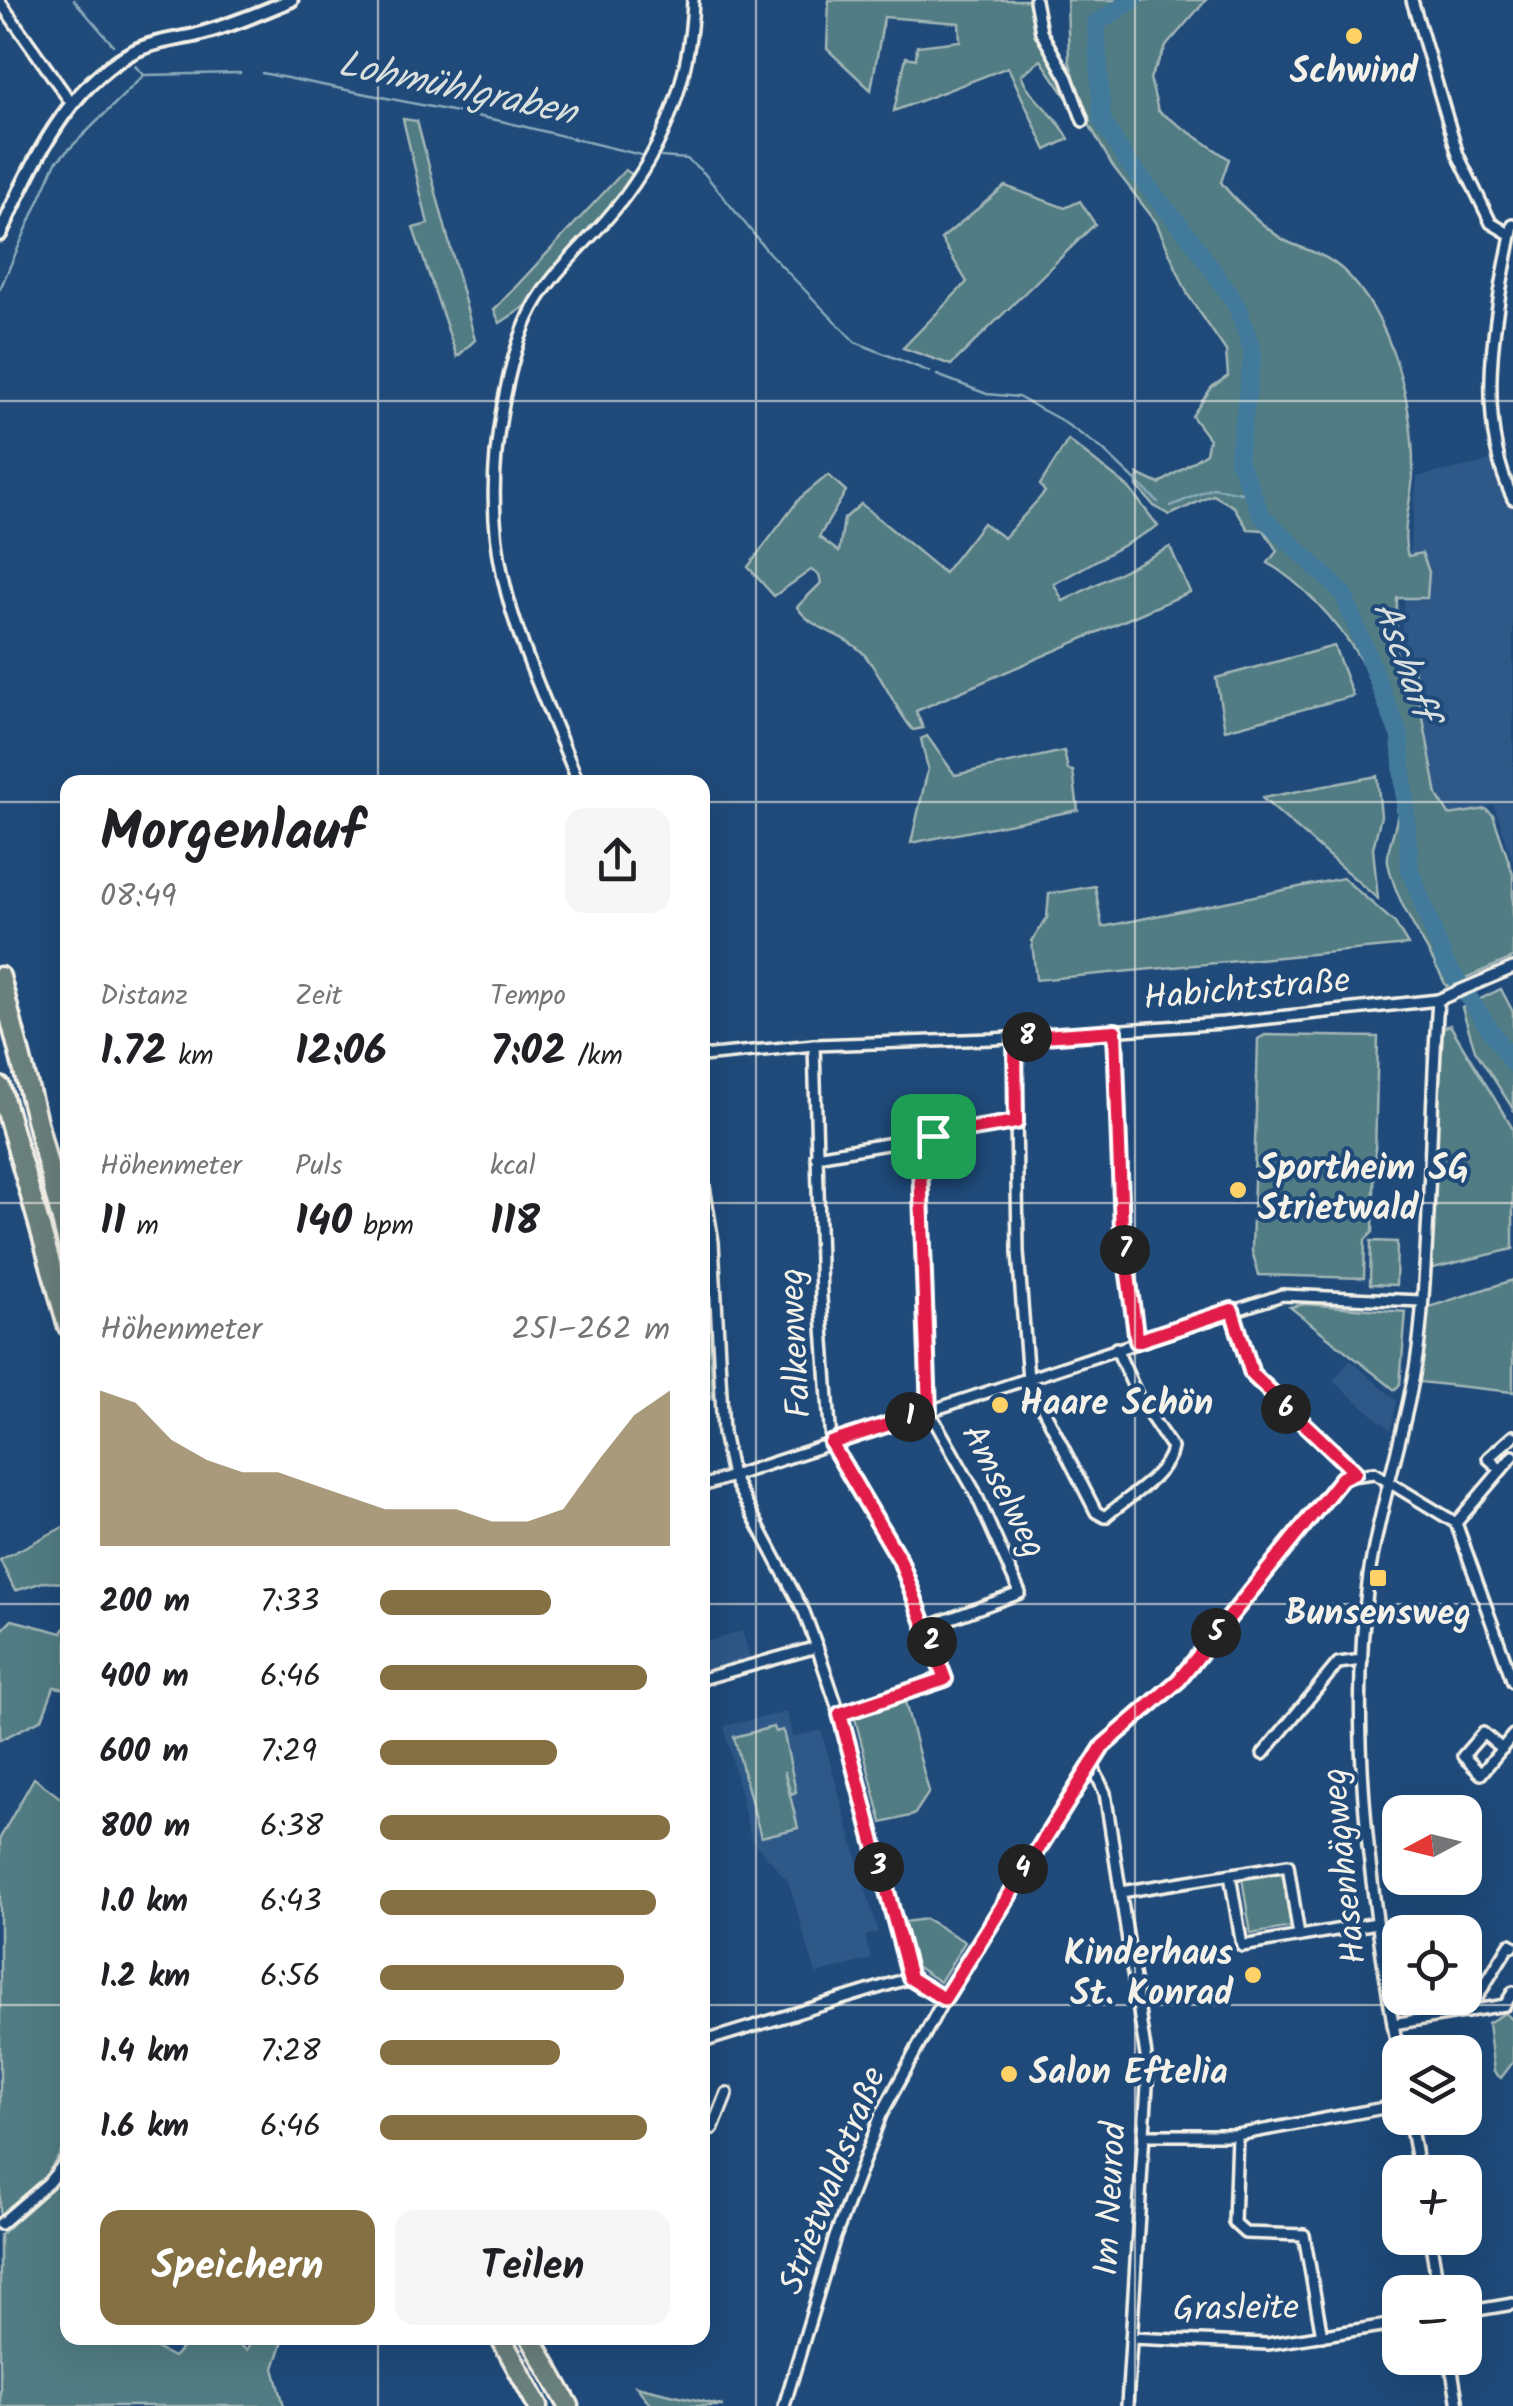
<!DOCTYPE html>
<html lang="de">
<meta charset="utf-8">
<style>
body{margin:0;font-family:Kalam,sans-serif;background:#f6f6f6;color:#202124;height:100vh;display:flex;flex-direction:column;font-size:38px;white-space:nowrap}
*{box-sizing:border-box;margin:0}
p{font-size:32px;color:#757577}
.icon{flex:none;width:55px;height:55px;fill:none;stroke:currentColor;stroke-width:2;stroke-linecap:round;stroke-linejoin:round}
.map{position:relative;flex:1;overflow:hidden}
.panel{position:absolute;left:60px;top:775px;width:650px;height:1570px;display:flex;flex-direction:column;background:#fff;border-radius:20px;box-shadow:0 10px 40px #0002}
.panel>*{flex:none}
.needle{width:65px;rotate:263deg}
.controls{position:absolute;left:1382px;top:1795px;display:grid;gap:20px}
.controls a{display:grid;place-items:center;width:100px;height:100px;border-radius:20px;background:#fff;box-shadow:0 10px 40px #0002;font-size:50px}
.pin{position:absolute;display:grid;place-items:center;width:85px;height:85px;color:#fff;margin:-42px;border-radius:20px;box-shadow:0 5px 15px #0006}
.km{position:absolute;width:50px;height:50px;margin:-25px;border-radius:50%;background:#222;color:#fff;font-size:28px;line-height:50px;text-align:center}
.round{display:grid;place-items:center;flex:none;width:105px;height:105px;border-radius:20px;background:#f6f6f6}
.head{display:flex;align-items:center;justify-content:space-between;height:170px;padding:0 40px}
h1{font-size:55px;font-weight:800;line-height:75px}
.figures{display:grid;grid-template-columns:repeat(3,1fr);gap:15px;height:170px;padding:10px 40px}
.figures div{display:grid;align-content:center}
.figures b{font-size:42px;font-weight:800}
.figures small{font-size:28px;font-weight:400}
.figures p{font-size:28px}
.chart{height:280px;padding:20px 40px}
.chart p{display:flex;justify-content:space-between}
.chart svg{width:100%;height:180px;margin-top:10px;fill:#847042;opacity:.7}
.button{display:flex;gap:20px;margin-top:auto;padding:20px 40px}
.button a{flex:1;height:115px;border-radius:20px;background:#847042;color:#fff;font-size:40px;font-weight:800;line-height:115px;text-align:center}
.button a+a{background:#f6f6f6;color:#202124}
ul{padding:0 40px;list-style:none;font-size:32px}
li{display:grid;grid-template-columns:160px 120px 1fr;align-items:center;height:75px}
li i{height:25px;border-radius:12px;background:#847042}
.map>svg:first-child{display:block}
.built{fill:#2f5887}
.green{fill:#517c83;stroke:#a2b6b6;stroke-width:2.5}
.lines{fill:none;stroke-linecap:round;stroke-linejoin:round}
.stream{stroke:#89aaba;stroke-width:2.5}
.river{stroke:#427a9c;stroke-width:18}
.minor-casing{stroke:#f4f1e8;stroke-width:16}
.tertiary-casing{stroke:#f4f1e8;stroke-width:19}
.motorway-casing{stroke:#f4f1e8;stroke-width:25}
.minor{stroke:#1f4a7a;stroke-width:9}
.tertiary{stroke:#1f4a7a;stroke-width:11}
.motorway{stroke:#6a807d;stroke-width:18}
.route-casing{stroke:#fff;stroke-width:20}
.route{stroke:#e11d48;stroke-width:12}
.grid{fill:none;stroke:#f4f1e8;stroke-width:2.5;stroke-opacity:0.55}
.poi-dot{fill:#ffd166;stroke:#1f4a7a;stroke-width:4}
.labels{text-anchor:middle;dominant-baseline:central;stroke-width:8;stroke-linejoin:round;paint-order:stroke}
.poi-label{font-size:35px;font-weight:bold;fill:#f4f1e8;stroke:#1f4a7a;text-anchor:start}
.street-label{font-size:35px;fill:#f4f1e8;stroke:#1f4a7a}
.water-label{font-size:38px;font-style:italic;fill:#d9dfdd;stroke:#1f4a7a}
</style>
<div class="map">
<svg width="1513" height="2406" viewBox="0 0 1513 2406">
<rect width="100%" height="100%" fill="#1f4a7a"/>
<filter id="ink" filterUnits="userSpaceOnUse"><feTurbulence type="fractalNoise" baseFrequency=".01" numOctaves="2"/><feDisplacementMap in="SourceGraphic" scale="20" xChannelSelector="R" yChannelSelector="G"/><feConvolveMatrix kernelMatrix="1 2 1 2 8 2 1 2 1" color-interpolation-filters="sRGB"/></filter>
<g filter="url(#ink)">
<g class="built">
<path d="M1491 461 1513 501V861L1494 805 1442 820 1416 667 1398 664 1417 477Z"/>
<path d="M1350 1360 1397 1401 1391 1430 1333 1381Z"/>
<path d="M742 1631 750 1658 706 1671 703 1643Z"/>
<path d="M787 1712 793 1737 821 1730 878 1932 865 1936 871 1959 816 1974 788 1881 751 1839 724 1726Z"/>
</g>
<g class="green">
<path d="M829 0H1032L1067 98 1041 60 1021 75C1032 102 1056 113 1069 139L1046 150 1008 67 894 111 906 57 916 59 917 46 960 41 959 23 884 17 871 90 827 49Z"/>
<path d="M1067 0H1206L1167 45 1150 78 1158 111 1229 159 1221 182C1231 197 1272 235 1288 242 1308 251 1325 254 1342 269 1393 316 1414 408 1413 473 1412 500 1400 531 1408 556L1422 553 1429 572 1427 598H1397L1396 660 1414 668 1437 795 1449 815 1486 809 1493 815 1513 874V958L1446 986C1428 945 1398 910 1388 863 1386 848 1395 832 1397 818 1398 805 1397 792 1397 779 1397 696 1336 605 1268 563L1277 551 1264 530 1248 529 1234 507 1213 495 1170 515 1154 506 1137 486 1138 474 1159 484 1206 453 1209 439 1192 416 1212 387 1228 376 1226 351 1188 295 1156 222 1112 165 1089 124 1069 60Z"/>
<path d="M403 119 417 121 475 340 457 357 413 228 428 224Z"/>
<path d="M625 170 635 176 626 189 526 306 500 323 494 310Z"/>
<path d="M1005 186 1065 208 1080 201 1095 224 951 365 903 348 967 282 941 239Z"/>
<path d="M1068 440 1129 488 1158 526 1054 584 1063 601 1170 547 1190 592 916 711 923 728 913 730C894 708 878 667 861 651 841 632 814 632 797 607L821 583 819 575 811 570 774 596 748 567 800 498 828 475 846 491 819 537 839 552 844 519 861 504 944 573 983 523 1004 538 1045 492 1040 485Z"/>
<path d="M1334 646 1353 696 1225 730 1216 678Z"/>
<path d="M927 736 955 775 1064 751 1068 770 1073 771 1078 810 911 843 928 769 921 739Z"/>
<path d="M1377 776 1381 816 1373 848 1378 899 1262 798Z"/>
<path d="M1343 878 1395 923 1408 945 1036 980 1032 941 1047 918 1049 894 1095 886 1102 927Z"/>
<path d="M1501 989 1513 1012V1109L1475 1050 1462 1008Z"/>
<path d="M1450 1025 1513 1129V1249L1429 1269 1439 1049 1442 1028Z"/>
<path d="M1265 1035 1378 1037 1373 1232 1365 1240 1364 1278 1259 1275 1252 1251 1258 1039Z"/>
<path d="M703 1216 713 1395 703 1406H702Z"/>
<path d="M1371 1241 1397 1242 1396 1285 1370 1284Z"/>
<path d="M1513 1280V1392L1419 1382 1426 1308Z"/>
<path d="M1305 1304 1406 1312 1400 1384 1395 1390 1290 1307Z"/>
<path d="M67 1525V1583L43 1582 15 1591 0 1560Z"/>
<path d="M12 1620 62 1633 67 1624V1689L54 1687 42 1719 0 1740V1632Z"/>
<path d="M905 1702 929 1792 914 1815 882 1823 855 1718Z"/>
<path d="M773 1727 775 1732 783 1730 796 1792 791 1794 784 1771 798 1828 761 1837 734 1737Z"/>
<path d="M34 1778 67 1803V2144L45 2177 0 2215V1838Z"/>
<path d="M1283 1871 1292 1927 1251 1934 1242 1878Z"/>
<path d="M926 1919 965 1942 940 1982 914 1965 904 1922Z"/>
<path d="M1505 2013 1513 2020V2062L1501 2078 1494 2072 1488 2023Z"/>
<path d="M67 2166 68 2338H137L173 2357 193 2338H228L247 2350 253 2338H284L274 2368 284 2406H0V2235L55 2185Z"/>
<path d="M636 2386 723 2406H652Z"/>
</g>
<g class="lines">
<g class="stream">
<path d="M74 0 113 45"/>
<path d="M135 66 143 74"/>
<path d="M262 73 501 121 641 155"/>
<path d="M145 75 240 73"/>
<path d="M661 157 687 159 704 173 769 253 855 342 930 372"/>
<path d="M0 289 56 162 144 75"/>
<path d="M937 375 987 394 1018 397 1059 419 1101 448 1158 502"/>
<path d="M1171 506 1213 488 1253 495"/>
</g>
<path class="river" d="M1133 0 1096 23 1102 120 1126 160 1191 239 1237 306 1253 353 1238 460 1262 516 1343 593 1400 737 1410 870 1445 962 1513 1064"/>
<defs>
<g id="minor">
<path d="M1035 0 1041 32 1067 78 1083 121"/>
<path d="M1412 0 1458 155 1491 223 1511 235"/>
<path d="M0 2 72 104"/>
<path d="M1513 225C1496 311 1473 416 1513 499"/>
<path d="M578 782C524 645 474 564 502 410 508 377 517 338 533 308 550 276 581 248 605 221 661 158 690 84 693 0"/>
<path d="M1115 1031 1122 1230 1137 1341"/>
<path d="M1015 1038 1018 1252 1028 1379 1096 1512 1105 1517C1125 1499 1167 1476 1172 1448L1139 1399 1116 1348"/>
<path d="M814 1045 821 1298 831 1443 900 1560 945 1679 840 1715"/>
<path d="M702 1056 814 1045 993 1039 1223 1023 1438 1000 1513 968"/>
<path d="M919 1138 929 1411 975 1492 1020 1593 927 1627"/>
<path d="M816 1156 1016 1122"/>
<path d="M702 1174 713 1242 723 1433 732 1476 804 1612 817 1647 840 1715 910 1978 944 1999"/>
<path d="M1231 1311 1252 1375 1355 1472"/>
<path d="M1513 1436 1488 1458 1501 1470 1513 1456"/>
<path d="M702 1486 1282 1295 1421 1301"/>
<path d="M1456 1523 1501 1470"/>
<path d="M702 1679 817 1647"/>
<path d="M1502 1749 1483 1733 1463 1756 1481 1774 1513 1735"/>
<path d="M1263 1754 1338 1663 1362 1660"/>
<path d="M1091 1763 1105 1793 1148 2069 1127 2406"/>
<path d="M1230 1875 1242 1946 1377 1923"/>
<path d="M1121 1892 1288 1865 1299 1936"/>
<path d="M1468 2012 1510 1944 1513 1946"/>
<path d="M1393 2024 1505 2005 1513 1992"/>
<path d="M702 2042 910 1978"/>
<path d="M1400 2065C1373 1907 1346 1737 1369 1576 1381 1494 1412 1415 1420 1332 1431 1222 1430 1111 1438 1000"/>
<path d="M1409 2118 1419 2172"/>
<path d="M702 2134 713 2128 727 2093"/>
<path d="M1144 2135H1237L1400 2105"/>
<path d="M1237 2135 1234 2223 1245 2233 1304 2235 1322 2336"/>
<path d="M0 2224 48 2183 68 2159"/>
<path d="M1430 2238 1439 2292"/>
<path d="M1465 2312 1513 2304"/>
<path d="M1132 2338 1268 2344 1400 2323"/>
<path d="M1450 2358 1458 2406"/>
<path d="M784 2406 835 2237 881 2115 944 1999 1103 1746 1179 1680 1343 1477 1374 1473 1456 1523 1513 1682"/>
</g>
<path id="tertiary" d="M0 234C30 169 64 90 129 54 150 42 174 40 196 35 229 26 260 13 291 0"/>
<g id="motorway">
<path d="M0 977 68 1244"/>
<path d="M0 1087 68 1326"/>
<path d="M501 2338 538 2406"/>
<path d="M531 2338 569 2406"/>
</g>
</defs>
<use href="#minor" class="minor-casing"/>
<use href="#tertiary" class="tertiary-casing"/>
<use href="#motorway" class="motorway-casing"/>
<use href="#minor" class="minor"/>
<use href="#tertiary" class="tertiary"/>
<use href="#motorway" class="motorway"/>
</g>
</g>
<g class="lines" filter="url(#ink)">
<defs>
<path id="route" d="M1115 1031 1122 1230 1137 1341 1232 1310 1252 1374 1355 1472 1342 1478 1179 1680 1103 1746 944 1999 910 1978 840 1714 945 1679 900 1560 831 1443 929 1411 919 1138 1016 1122 1015 1038Z"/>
</defs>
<use href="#route" class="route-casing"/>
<use href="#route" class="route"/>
</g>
<path class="grid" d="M378 0V782M756 0V2406M1135 0V2406M0 401H1513M0 802H68M702 802H1513M0 1203H68M702 1203H1513M0 1604H68M702 1604H1513M0 2005H68M702 2005H1513M378 2338V2406"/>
<g class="poi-dot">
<circle cx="1354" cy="36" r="10"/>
<circle cx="1238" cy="1190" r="10"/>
<circle cx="1000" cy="1405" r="10"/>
<rect x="1368" y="1568" width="20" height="20" rx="5"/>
<circle cx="1253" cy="1975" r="10"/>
<circle cx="1009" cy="2074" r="10"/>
</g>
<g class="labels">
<g class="poi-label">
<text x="1354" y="73" text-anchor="middle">Schwind</text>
<text x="1258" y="1170">Sportheim SG<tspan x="1258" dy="40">Strietwald</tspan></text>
<text x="1020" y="1405">Haare Schön</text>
<text x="1378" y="1615" text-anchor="middle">Bunsensweg</text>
<text x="1233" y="1955" text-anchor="end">Kinderhaus<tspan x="1233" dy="40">St. Konrad</tspan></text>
<text x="1029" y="2074">Salon Eftelia</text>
</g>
<g class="street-label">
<text transform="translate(1247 991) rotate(-5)">Habichtstraße</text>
<text transform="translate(797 1343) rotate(-93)">Falkenweg</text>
<text transform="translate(1002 1492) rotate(63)">Amselweg</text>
<text transform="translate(1346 1866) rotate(-96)">Hasenhägweg</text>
<text transform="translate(834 2181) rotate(-69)">Strietwaldstraße</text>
<text transform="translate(1112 2199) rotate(-87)">Im Neurod</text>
<text transform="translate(1236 2310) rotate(-1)">Grasleite</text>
</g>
<g class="water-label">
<text transform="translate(457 90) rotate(12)">Lohmühlgraben</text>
<text transform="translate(1403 661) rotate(70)">Aschaff</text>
</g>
</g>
</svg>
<div class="controls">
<a><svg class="needle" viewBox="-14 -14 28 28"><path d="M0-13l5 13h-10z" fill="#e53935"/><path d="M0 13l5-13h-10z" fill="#757577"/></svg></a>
<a><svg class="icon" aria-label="locate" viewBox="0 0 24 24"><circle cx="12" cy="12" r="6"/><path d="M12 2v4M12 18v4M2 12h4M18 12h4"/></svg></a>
<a><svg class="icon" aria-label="layers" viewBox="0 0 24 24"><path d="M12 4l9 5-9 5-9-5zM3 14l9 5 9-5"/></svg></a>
<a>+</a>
<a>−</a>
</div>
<div class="pin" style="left:933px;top:1136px;background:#1e9e55"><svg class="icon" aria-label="arrive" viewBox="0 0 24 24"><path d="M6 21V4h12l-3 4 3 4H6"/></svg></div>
<b class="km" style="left:910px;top:1417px">1</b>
<b class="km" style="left:932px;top:1642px">2</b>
<b class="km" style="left:879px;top:1867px">3</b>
<b class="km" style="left:1023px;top:1869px">4</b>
<b class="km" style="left:1216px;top:1633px">5</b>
<b class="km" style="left:1286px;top:1409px">6</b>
<b class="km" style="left:1125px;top:1250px">7</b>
<b class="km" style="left:1027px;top:1037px">8</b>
<section class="panel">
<div class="head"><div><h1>Morgenlauf</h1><p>08:49</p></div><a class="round"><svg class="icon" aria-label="share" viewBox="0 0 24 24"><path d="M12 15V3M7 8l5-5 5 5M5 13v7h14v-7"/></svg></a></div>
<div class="figures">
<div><p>Distanz</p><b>1.72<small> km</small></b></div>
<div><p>Zeit</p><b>12:06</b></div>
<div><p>Tempo</p><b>7:02<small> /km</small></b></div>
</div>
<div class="figures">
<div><p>Höhenmeter</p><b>11<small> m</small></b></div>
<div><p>Puls</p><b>140<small> bpm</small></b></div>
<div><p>kcal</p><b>118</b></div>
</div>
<div class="chart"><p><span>Höhenmeter</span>251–262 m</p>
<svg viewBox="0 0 160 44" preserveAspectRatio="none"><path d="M0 44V6L10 9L20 18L30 23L40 26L50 26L60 29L70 32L80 35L90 35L100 35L110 38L120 38L130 35L140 23L150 12L160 6V44z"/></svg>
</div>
<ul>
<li><b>200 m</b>7:33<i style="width:59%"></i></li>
<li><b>400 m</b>6:46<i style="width:92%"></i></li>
<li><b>600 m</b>7:29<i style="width:61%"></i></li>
<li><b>800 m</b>6:38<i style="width:100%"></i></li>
<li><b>1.0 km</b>6:43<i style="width:95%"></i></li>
<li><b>1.2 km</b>6:56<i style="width:84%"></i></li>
<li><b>1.4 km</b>7:28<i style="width:62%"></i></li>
<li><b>1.6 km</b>6:46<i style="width:92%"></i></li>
</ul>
<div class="button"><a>Speichern</a><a>Teilen</a></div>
</section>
</div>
